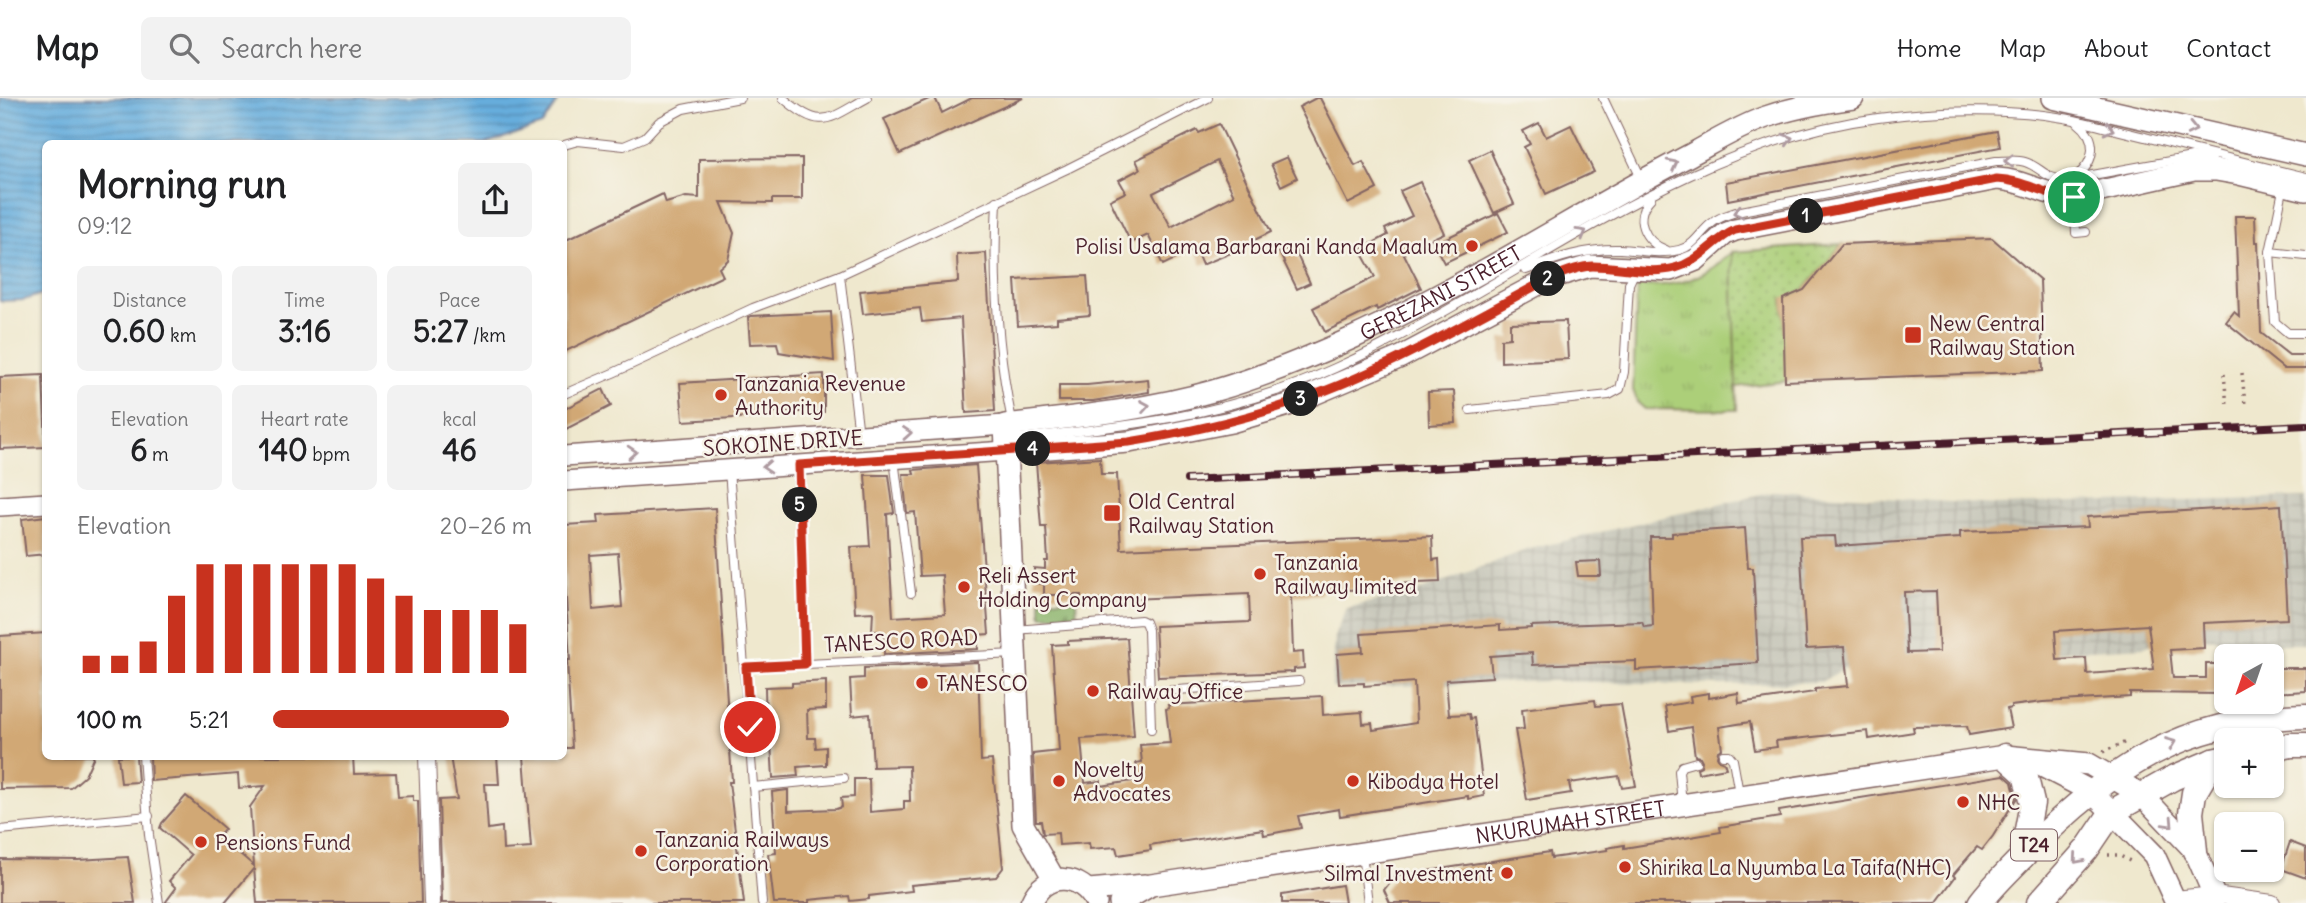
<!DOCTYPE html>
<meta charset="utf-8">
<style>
body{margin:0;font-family:Delius,sans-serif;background:#f2f2f2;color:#202124;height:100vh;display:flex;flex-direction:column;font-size:26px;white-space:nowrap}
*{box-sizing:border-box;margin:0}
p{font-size:23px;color:#757577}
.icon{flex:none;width:38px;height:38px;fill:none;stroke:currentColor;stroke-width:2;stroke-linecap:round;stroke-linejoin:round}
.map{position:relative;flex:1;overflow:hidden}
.panel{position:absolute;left:42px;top:42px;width:525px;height:620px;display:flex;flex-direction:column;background:#fff;border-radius:10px;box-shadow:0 2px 5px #0004}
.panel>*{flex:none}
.needle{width:46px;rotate:220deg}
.fabs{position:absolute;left:2214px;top:546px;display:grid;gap:14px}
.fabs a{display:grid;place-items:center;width:70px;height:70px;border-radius:10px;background:#fff;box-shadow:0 2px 5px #0004;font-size:35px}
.pin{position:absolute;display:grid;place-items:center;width:60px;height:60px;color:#fff;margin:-30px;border:4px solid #fff;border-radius:50%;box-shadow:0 2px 7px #0007}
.km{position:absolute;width:35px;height:35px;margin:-18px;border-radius:50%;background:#222;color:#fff;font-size:19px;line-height:35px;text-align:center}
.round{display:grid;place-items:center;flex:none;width:74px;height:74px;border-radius:10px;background:#f2f2f2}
.head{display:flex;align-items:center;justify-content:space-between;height:119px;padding:0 35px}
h1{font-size:38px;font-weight:700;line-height:52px}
.metrics{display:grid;grid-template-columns:repeat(3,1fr);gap:10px;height:119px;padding:7px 35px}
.metrics div{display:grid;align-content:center;border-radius:10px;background:#f2f2f2;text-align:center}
.metrics b{font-size:30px;font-weight:700}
.metrics small{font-size:19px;font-weight:400}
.metrics p{font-size:19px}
.chart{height:196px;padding:14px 35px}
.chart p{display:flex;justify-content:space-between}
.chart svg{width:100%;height:126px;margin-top:7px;stroke:#c8321e;stroke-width:6}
ul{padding:0 35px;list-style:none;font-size:23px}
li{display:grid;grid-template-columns:112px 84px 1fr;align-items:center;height:52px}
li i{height:18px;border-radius:9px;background:#c8321e}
header{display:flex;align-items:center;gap:42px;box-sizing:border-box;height:98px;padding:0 35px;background:#fff;border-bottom:2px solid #e0e0e0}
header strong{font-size:33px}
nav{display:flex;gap:38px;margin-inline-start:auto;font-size:24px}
.search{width:490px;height:63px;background:#f2f2f2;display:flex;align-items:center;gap:18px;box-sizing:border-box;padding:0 24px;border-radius:10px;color:#757577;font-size:26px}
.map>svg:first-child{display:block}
.industrial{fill:url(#industrial-grid)}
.grass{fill:url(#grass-tufts);stroke:#7b7752;stroke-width:2}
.forest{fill:url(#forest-firs);stroke:#6a684a;stroke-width:2}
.park{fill:url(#park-dots);stroke:#7b7752;stroke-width:2}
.water{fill:url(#water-rules);stroke:#586684;stroke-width:2}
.building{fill:#d1a875;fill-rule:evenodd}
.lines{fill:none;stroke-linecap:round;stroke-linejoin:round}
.service-casing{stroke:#846564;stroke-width:10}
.minor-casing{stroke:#846564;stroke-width:18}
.tertiary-casing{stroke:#846564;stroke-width:22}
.secondary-casing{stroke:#846564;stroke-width:24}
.trunk-casing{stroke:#846564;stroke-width:27}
.path{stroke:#846564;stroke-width:3.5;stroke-dasharray:2 5;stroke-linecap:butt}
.service{stroke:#fff;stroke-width:8}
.minor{stroke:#fff;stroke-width:16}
.tertiary{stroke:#fff;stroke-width:19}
.secondary{stroke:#fff;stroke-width:21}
.trunk{stroke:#fff;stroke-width:24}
.rail-casing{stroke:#4a1f2b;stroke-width:8}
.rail{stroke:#f7f3e8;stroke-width:5;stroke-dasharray:16;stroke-linecap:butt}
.oneway{stroke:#ae9aa0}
.route-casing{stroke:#fff;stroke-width:14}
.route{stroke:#c8321e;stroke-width:9}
.poi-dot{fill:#c8321e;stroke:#f7f3e8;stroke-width:2.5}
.labels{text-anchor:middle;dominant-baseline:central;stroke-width:5;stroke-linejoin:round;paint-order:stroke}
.shield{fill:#f7f3e8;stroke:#7e5f64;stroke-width:2}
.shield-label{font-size:19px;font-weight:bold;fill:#4a1f2b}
.poi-label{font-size:21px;fill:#4a1f2b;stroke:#f7f3e8;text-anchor:start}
.street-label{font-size:21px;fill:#4a1f2b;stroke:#f7f3e8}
</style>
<header>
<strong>Map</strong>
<div class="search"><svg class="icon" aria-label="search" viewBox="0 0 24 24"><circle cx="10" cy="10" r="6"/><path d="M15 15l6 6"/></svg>Search here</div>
<nav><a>Home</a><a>Map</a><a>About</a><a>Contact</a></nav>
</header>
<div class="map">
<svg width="2306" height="805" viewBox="0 0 2306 805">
<defs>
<pattern id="industrial-grid" width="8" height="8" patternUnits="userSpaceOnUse" patternTransform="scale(1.75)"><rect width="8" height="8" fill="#c5c5b8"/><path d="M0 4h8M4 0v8" fill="none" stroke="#aba99e"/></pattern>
<pattern id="grass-tufts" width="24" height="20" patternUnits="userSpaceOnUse" patternTransform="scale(1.75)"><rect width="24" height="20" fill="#accf79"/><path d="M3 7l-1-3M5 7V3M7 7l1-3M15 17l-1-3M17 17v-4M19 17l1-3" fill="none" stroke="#96b169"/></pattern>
<pattern id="forest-firs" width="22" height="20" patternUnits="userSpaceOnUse" patternTransform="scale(1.75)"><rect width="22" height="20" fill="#89b269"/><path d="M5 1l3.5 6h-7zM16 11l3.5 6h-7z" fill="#729057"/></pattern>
<pattern id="park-dots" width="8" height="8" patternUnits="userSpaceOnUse" patternTransform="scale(1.75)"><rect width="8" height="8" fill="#accf79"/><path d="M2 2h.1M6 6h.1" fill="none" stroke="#96b169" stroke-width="1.8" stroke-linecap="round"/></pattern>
<pattern id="water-rules" width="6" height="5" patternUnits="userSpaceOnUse" patternTransform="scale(1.75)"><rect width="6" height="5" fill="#66addd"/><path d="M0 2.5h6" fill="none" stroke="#568cb3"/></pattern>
</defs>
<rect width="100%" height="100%" fill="#f7f3e8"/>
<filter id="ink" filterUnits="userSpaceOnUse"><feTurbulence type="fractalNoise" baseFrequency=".0143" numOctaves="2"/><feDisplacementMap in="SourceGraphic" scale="14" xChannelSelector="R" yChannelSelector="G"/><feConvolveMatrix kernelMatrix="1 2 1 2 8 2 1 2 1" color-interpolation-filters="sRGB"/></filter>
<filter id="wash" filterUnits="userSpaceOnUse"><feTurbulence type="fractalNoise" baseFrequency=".00686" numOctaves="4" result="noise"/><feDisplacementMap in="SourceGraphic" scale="28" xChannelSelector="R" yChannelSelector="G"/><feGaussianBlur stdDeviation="1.57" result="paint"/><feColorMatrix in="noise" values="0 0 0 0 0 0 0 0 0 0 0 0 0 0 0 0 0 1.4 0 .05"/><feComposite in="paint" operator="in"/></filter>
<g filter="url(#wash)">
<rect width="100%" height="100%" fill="#efe8ce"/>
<path class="industrial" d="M1773 393 1997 407 2306 399V546H2263L2184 538 2162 540 2145 549 2011 556 2010 548 1916 553 1845 570 1821 584 1719 587 1553 583 1332 590 1335 536 1347 510 1424 491 1526 452Z"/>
<path class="grass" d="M1732 154 1737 312 1645 311 1638 305 1633 292 1637 188C1681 188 1699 183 1732 154Z"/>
<path class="forest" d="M1041 501H1076L1077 518H1041Z"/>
<path class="park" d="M1842 146 1804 192 1783 202 1787 283 1736 289 1732 154Z"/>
<path class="water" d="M0 0H560L542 27 487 45 46 46 45 195 24 202 0 203Z"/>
<g id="blocks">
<g class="building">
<path d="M931 0H935L942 15 972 0H1023L900 56 884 21Z"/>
<path d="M1316 0H1320L1355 68 1363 64 1377 91 1348 106 1299 9Z"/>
<path d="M1539 25 1546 39 1571 27 1594 74 1546 96 1524 49 1530 46 1523 33Z"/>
<path d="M1219 26 1271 134 1238 150V152L1202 167 1195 151 1163 167 1148 137 1131 145 1110 102 1126 94 1119 82 1140 71 1136 62 1197 32 1199 35ZM1217 63 1234 97 1171 129 1153 95Z"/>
<path d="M1997 33 2000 49 1728 102 1726 84Z"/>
<path d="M1490 52 1514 106 1494 115 1469 62Z"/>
<path d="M1287 59 1297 80 1281 88 1271 66Z"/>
<path d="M802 60V101H772V105L721 104 734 135 728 162 719 170 723 178 564 254V143L663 96 666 105 686 99 699 100V61Z"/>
<path d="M1420 84 1444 135 1403 154 1421 190 1377 212 1376 209 1325 234 1313 210 1375 179 1360 152 1388 137 1385 131 1412 118 1400 93Z"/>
<path d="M1498 115 1508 134 1444 165 1434 146Z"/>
<path d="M2235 118H2255L2256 144H2258L2261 235 2289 257H2306V271H2284L2226 224 2234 214 2239 218Z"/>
<path d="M1992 140 2040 182 2043 273 1785 283 1783 201 1804 192 1842 146Z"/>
<path d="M1293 148 1310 185 1297 191 1279 154Z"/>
<path d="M986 155 995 313 966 315 961 220 922 224 920 210 863 216 860 193 958 184 957 157Z"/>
<path d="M1087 178 1090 217 1057 220V225L1018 228 1015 182Z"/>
<path d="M831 214 834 263 779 254 777 245 750 246 748 219 751 218Z"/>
<path d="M1566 223 1568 261 1501 264V241L1510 240V225Z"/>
<path d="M824 276V314H768V318L683 323 680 285Z"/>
<path d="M43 277 46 349 0 351V279Z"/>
<path d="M1148 281 1149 294 1093 303H1059V287H1087Z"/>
<path d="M603 291 611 308 564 332V311Z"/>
<path d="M1454 293 1456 325 1429 327 1428 294Z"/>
<path d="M1100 360 1101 376H1117L1121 451 1432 438 1433 462 1439 461 1440 484 1369 487V491L1321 493V496L1291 498 1293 555 1303 554 1304 570 1294 571V574L1158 579 1155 528 1250 524 1249 496 1081 503V497H1044V486L1034 485V470L1045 471V463H1048L1046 429H1041L1036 364Z"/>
<path d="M976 367 989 536 977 537 978 551 884 556 883 534 872 533 873 514 855 515 851 449 870 448 865 377H889L894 415 887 416 893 519 945 516 942 477 920 478 915 414 907 415 903 376H914L913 372Z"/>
<path d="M2281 407 2287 521 2203 525 2204 550 2170 552 2173 580H2206V566H2223V596L2130 595V599L2043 604 2011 608V610L2007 611 2011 630 1969 637 1967 628 1913 629 1914 634 1869 641 1868 633 1776 643 1777 649 1755 652 1750 624 1719 629 1722 651 1718 653 1717 658 1719 662 1724 664 1726 670 1698 675 1697 670 1701 668 1702 663 1700 659 1695 658 1691 629 1669 633 1665 608 1691 604 1690 598 1709 595V600L1738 595 1739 605 1815 594V591L1848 588 1844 549 1806 551 1800 439 1835 438 1836 448 1960 440V434L2088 429 2087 419ZM1936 493 1939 554 1907 555 1904 494ZM2148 527 2154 571 2087 576 2086 560 2057 562 2055 533Z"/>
<path d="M715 410 732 684H729L744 805H442L439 702 457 701 450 658H497L499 686H485L488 731 502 729 503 752 531 750 524 658H564V650H572L567 562H570L564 470V427L599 425 598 417ZM618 455 622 509 593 512 590 457Z"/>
<path d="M46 418V456L26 458 22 421Z"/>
<path d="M1745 430 1748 470H1753L1758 565 1636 572V563L1533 567 1532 555 1490 558 1492 579 1446 582 1449 617 1469 616 1470 621 1474 620 1484 698 1468 701V698L1340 718 1339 711 1298 718 1301 730 1264 737 1263 731 1180 744 1179 742 1150 747 1151 752 1118 757 1116 749 1090 751 1089 745 1059 747 1058 735 1043 736 1041 723H1036L1033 656 1059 653 1052 547 1068 546V543L1127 540 1134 638 1081 641 1085 685 1101 683V688L1139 682 1136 665 1142 664 1140 647 1170 645 1166 611 1169 610 1168 607 1322 598 1323 617 1362 614 1363 626 1372 625 1373 632 1416 625 1414 584 1364 588V585L1339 586 1337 556 1363 554 1361 536 1500 527V532L1531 530V528L1642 524 1644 529 1653 528 1650 439H1672V435Z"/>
<path d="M1600 463 1601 478H1578L1576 464Z"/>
<path d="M46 535V658H94L85 678 71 690 0 691V538Z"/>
<path d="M978 564 981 663 992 662 1003 770 996 779 911 787 912 793 869 798V801L850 803 849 798 809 802V805H774L768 756 776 755 772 694 788 692V713L836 711 842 709 841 700 854 699V681H869L870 714 904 711V703H910L909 668 873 669 870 616 852 618 850 581 864 580V570Z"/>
<path d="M2272 570H2306V593L2272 595Z"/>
<path d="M826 583V611L807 612 808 640H815L816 650 826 649V667L797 669 798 678 773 680 770 627H766L765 589 792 588V585Z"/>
<path d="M1595 602 1596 608 1621 606 1636 688 1622 690 1619 678 1569 685 1571 695 1527 702 1515 632 1524 631 1522 611Z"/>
<path d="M118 658H136L138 684 121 685Z"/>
<path d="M150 658H353L354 676 396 675 398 699 413 698V703H418L421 805H257L254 770 225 805H165L176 790 169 783 191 757 160 730 162 725 186 698 225 731 219 738 254 768 250 709 265 688 239 690 238 676 151 683Z"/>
<path d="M2004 677 2012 684 2016 701 1993 738 1982 752 1977 749 1953 777 1955 779 1936 805H1390L1384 792 1395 778 1550 754 1551 760 1608 752 1607 750 1624 747V750L1721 734 1720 729 1780 719 1779 713Z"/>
<path d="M2290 744 2306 750V780L2281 771Z"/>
<path d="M128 759 135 805H0V761L78 762Z"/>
<path d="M1342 787 1345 805H1282V797Z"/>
</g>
</g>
</g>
<g filter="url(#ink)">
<use href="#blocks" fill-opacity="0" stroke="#846564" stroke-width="2"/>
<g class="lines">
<defs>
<g id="service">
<path d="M783 0C822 33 827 22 867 0"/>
<path d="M1603 0 1642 82"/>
<path d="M564 47 578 43 624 48 645 39 659 24 683 11 740 0"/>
<path d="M2076 78C2096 64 2098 40 2078 25"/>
<path d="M2284 87 2270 154 2306 158"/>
<path d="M2074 99 2076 135 2086 134"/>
<path d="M1651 100C1632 119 1644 144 1666 152"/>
<path d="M997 103C993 177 997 251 1012 323"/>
<path d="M2270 154 2275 224 2288 235H2306"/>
<path d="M1526 172C1557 160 1586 150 1620 151 1640 152 1659 157 1679 152 1695 148 1700 134 1712 125 1719 119 1727 117 1736 114L1996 63C2006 63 2016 61 2025 64 2041 69 2045 81 2065 82L2192 59 2212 60"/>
<path d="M840 177 859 337"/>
<path d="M564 296 613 275 753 210 840 177 1067 71 1208 0"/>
<path d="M1470 312 1609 297 1620 291 1624 274 1629 186 1635 173"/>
<path d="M1006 341C1119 330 1230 318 1335 270 1515 189 1676 46 1878 20 1936 12 2006 10 2064 20 2091 25 2118 33 2145 39 2199 53 2252 66 2306 79"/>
<path d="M894 361 911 495"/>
<path d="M799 367 805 566"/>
<path d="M729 372 762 805"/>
<path d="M1015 532 1141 522 1145 524 1148 532 1151 631"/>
<path d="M746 569 1015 556"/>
<path d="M1150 594 1299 583"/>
<path d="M1723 657H1729L1733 662 1739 695"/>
<path d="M143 658 149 737 159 805"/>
<path d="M753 689 844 680"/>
<path d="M1682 706 1679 673 1682 668 1696 664"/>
<path d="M0 732 149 718"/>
<path d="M1362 756 1368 805"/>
</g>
<g id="minor">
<path d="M427 658 432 805"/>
<path d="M2175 801 2214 797 2272 805"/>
</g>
<g id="tertiary">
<path d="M564 358 1005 327"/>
<path d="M564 383 1006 353"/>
<path d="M0 408 46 405"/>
</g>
<g id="secondary">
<path d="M2053 0 2306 57"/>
<path d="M1006 353 1129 344 1231 324 1288 307 1401 259 1550 180 1590 168 1671 172 1696 162 1725 136 1735 132 1997 81C2025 82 2047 99 2074 99L2194 72H2216L2239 76 2306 92"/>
<path d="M2038 666 2092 694 2112 714 2154 757 2176 805"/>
<path id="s1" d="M1054 781 1023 727 1005 327C1074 319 1146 312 1213 293 1309 265 1400 219 1487 171 1555 133 1621 93 1690 57 1714 44 1740 28 1766 19 1794 9 1824 4 1853 0"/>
<path d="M1089 792 1145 787"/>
<path d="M1031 805C1045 772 1082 775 1096 805"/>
<path id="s2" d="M1120 805 1151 787 2005 658 2089 666 2142 697 2195 753 2214 797 2213 805"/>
</g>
<g id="trunk">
<path d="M2272 651 2291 647H2306"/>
<path d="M2005 658 2025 676 2032 705 2022 759"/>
<path d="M2195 753 2191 715 2194 695 2213 663"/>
<path d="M1980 805C1994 786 2011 771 2027 754 2108 670 2186 620 2306 618"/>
<path d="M2039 805 2087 751 2112 714 2173 680 2213 663 2226 660"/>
</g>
</defs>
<use href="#service" class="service-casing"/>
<use href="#minor" class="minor-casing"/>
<use href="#tertiary" class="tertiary-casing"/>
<use href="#secondary" class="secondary-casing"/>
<use href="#trunk" class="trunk-casing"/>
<g class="path">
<path d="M2242 275 2245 307"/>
<path d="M2224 276 2227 308"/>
<path d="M2103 654 2128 643"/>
<path d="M2108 757H2118L2134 765"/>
</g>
<use href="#service" class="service"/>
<use href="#minor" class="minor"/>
<use href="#tertiary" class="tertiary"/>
<use href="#secondary" class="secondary"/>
<use href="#trunk" class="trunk"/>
<defs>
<path id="rail" d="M1187 382 2306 327"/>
</defs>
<use href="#rail" class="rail-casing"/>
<use href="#rail" class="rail"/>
</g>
<defs><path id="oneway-chevron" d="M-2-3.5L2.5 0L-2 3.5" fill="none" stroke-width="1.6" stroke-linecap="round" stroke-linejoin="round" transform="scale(1.75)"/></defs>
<g class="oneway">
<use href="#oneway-chevron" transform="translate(2109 31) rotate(14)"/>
<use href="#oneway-chevron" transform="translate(2192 31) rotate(13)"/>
<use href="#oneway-chevron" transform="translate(1788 41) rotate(-16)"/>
<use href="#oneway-chevron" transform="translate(2009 63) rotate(179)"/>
<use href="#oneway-chevron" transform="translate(1673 66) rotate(-27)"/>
<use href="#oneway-chevron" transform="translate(1738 114) rotate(167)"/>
<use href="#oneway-chevron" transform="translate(1582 135) rotate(-30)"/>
<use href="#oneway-chevron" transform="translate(1145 308) rotate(-10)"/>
<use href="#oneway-chevron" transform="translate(907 335) rotate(-4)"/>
<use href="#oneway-chevron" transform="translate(632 354) rotate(-4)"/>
<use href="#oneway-chevron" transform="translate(767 369) rotate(176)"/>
<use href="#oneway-chevron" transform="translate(2171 645) rotate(-21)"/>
<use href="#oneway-chevron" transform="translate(2169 725) rotate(47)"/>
<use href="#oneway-chevron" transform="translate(2078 761) rotate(131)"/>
</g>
</g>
<g class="lines" filter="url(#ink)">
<defs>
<path id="route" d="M750 629 746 569 805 566 799 367 1129 344C1183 335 1234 324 1285 307 1379 277 1464 226 1550 180 1564 175 1578 168 1593 168 1619 168 1650 177 1675 170 1700 164 1713 142 1735 132L1997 81C2025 82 2047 99 2074 99"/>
</defs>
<use href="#route" class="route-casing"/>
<use href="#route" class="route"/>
</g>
<g class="poi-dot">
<circle cx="1472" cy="148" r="7"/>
<rect x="1904" y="228" width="18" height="18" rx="3.5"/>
<circle cx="721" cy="297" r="7"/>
<rect x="1103" y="406" width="18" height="18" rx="3.5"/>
<circle cx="1260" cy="476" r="7"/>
<circle cx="964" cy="489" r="7"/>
<circle cx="922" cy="585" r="7"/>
<circle cx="1093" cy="593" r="7"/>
<circle cx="1059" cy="683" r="7"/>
<circle cx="1353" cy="683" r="7"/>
<circle cx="1963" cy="704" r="7"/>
<circle cx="201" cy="744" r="7"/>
<circle cx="641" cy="753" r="7"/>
<circle cx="1625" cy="769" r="7"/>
<circle cx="1507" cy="775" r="7"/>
</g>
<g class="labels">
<rect class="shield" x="2011" y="731.5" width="46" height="31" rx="5"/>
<g class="shield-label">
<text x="2034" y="747">T24</text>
</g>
<g class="poi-label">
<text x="1458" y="148" text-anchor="end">Polisi Usalama Barbarani Kanda Maalum</text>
<text x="1929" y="225">New Central<tspan x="1929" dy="24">Railway Station</tspan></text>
<text x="735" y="285">Tanzania Revenue<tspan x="735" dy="24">Authority</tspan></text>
<text x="1128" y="403">Old Central<tspan x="1128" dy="24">Railway Station</tspan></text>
<text x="1274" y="464">Tanzania<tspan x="1274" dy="24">Railway limited</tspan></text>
<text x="978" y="477">Reli Assert<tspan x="978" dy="24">Holding Company</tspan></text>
<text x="936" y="585">TANESCO</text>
<text x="1107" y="593">Railway Office</text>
<text x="1073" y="671">Novelty<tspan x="1073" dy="24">Advocates</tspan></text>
<text x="1367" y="683">Kibodya Hotel</text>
<text x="1977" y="704">NHC</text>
<text x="655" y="741">Tanzania Railways<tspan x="655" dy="24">Corporation</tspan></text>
<text x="215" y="744">Pensions Fund</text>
<text x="1639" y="769">Shirika La Nyumba La Taifa(NHC)</text>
<text x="1493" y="775" text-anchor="end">Silmal Investment</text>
</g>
<g class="street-label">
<text stroke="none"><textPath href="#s1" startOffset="922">GEREZANI STREET</textPath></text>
<text transform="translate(783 345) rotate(-4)">SOKOINE DRIVE</text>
<text transform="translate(901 543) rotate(-3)">TANESCO ROAD</text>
<text stroke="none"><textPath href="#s2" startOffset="460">NKURUMAH STREET</textPath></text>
</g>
</g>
</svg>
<div class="fabs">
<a><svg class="needle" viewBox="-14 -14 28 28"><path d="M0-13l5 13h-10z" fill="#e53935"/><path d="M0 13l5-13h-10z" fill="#757577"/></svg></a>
<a>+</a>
<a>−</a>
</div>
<div class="pin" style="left:2074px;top:99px;background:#1e9e55"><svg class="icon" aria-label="arrive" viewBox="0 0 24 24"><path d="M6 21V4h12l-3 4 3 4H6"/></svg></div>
<div class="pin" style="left:750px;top:629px;background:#d93025"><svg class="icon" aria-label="check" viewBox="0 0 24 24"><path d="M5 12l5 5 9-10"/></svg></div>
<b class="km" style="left:1806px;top:118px">1</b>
<b class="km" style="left:1548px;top:181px">2</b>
<b class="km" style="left:1301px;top:301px">3</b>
<b class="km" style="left:1033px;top:351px">4</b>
<b class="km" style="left:800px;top:407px">5</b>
<section class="panel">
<div class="head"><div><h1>Morning run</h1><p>09:12</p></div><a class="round"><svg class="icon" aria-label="share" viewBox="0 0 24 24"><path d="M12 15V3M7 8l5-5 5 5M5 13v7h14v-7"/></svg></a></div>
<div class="metrics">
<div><p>Distance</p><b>0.60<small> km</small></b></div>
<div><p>Time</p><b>3:16</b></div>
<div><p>Pace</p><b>5:27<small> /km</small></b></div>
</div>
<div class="metrics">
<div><p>Elevation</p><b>6<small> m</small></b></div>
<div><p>Heart rate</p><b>140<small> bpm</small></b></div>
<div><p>kcal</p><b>46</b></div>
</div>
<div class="chart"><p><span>Elevation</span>20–26 m</p>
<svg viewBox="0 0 160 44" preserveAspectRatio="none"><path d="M5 44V38M15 44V38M25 44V33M35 44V17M45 44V6M55 44V6M65 44V6M75 44V6M85 44V6M95 44V6M105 44V11M115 44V17M125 44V22M135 44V22M145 44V22M155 44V27"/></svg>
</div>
<ul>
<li><b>100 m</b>5:21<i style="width:91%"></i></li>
</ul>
</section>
</div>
